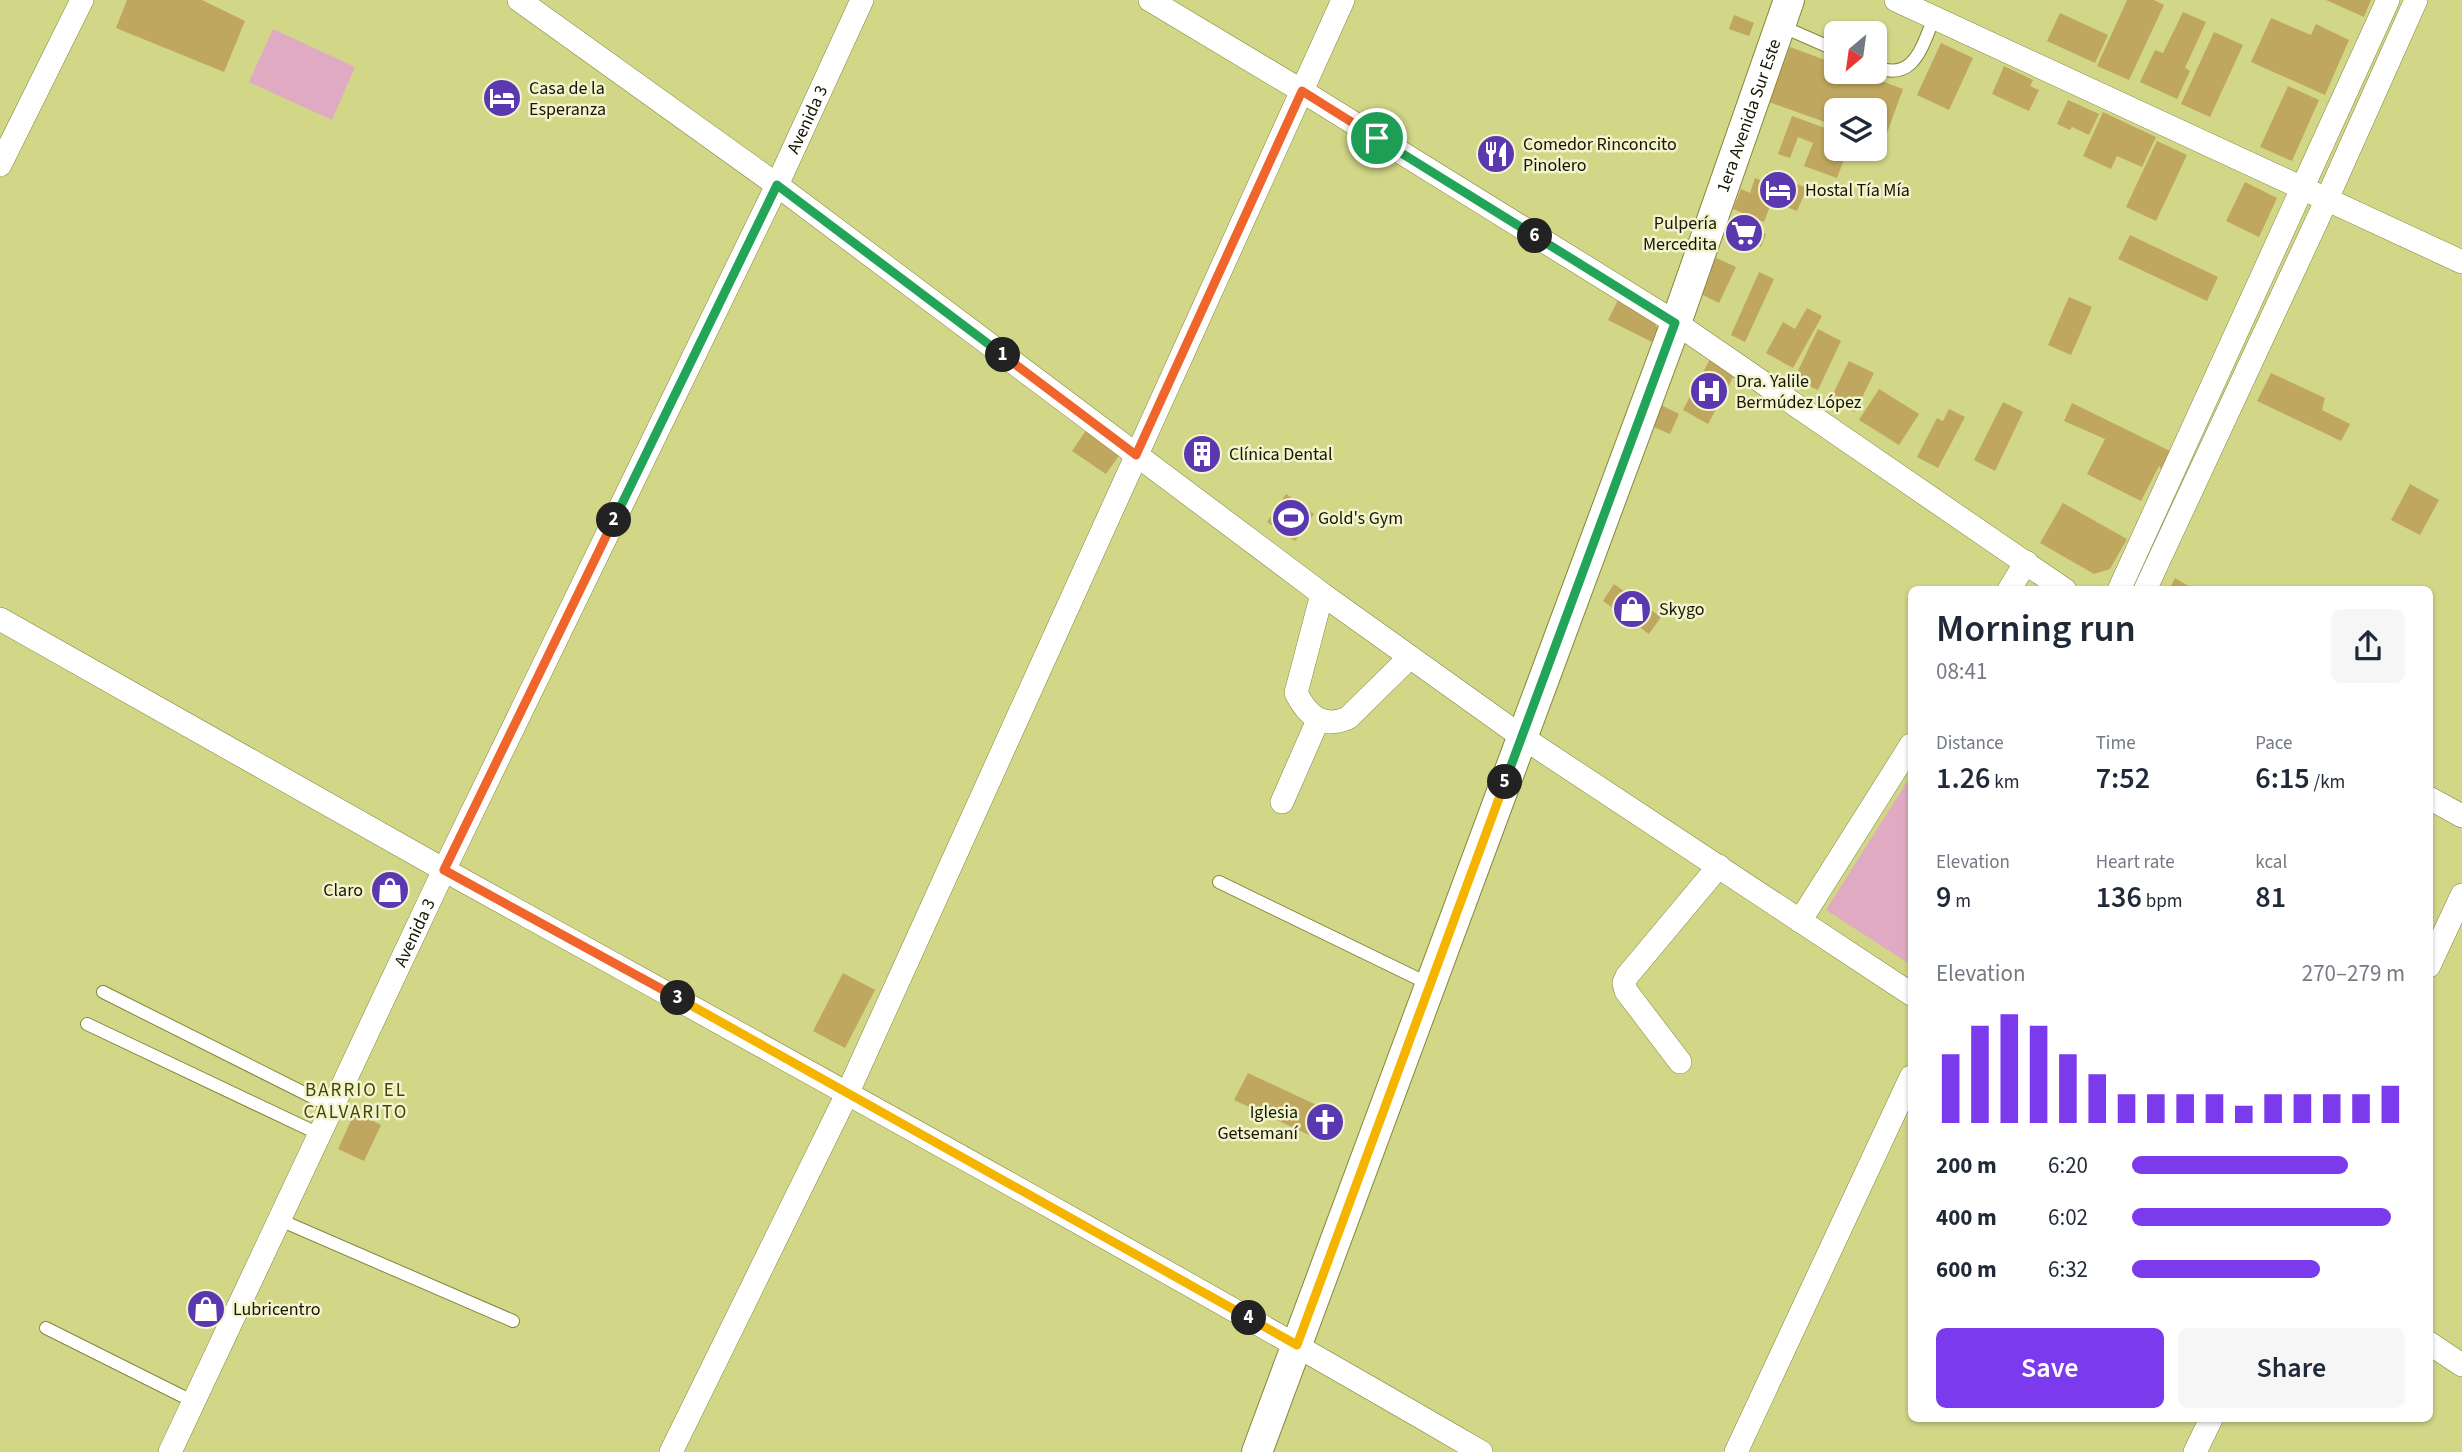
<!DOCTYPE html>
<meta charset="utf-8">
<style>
body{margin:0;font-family:"Source Sans 3",sans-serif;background:#f6f6f7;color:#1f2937;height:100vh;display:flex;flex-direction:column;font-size:26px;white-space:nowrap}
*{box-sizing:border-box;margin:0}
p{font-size:23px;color:#747a83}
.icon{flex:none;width:38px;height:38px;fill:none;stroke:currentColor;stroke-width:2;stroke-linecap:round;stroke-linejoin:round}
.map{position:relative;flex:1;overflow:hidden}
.panel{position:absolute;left:1908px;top:586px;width:525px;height:836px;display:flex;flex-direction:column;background:#fff;border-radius:10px;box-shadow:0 2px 5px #0004}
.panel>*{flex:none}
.needle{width:46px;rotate:209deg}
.fabs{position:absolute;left:1824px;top:21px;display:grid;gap:14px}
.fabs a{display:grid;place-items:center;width:63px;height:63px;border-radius:10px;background:#fff;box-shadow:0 2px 5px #0004;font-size:35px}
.pin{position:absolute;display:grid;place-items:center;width:60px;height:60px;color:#fff;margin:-30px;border:4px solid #fff;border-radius:50%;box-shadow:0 2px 7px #0007}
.km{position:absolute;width:35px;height:35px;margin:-18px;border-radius:50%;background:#222;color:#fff;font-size:19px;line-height:35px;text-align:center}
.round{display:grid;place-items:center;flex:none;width:74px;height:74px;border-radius:10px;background:#f6f6f7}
.headline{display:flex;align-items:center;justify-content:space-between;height:119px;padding:0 28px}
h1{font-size:38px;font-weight:600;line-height:52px}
.figures{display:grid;grid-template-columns:repeat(3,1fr);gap:10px;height:119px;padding:7px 28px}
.figures div{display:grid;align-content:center}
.figures b{font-size:30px;font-weight:600}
.figures small{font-size:19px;font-weight:400}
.figures p{font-size:19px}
.chart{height:196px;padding:14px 28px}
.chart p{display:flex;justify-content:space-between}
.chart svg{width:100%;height:126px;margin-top:7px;stroke:#7c3aed;stroke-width:6}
.action{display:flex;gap:14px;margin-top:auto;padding:14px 28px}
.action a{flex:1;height:80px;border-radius:10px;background:#7c3aed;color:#fff;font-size:28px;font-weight:600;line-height:80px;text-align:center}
.action a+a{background:#f6f6f7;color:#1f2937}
ul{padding:0 28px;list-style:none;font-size:23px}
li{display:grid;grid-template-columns:112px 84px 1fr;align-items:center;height:52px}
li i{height:18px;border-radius:9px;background:#7c3aed}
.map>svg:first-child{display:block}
.green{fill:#e0abc2}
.building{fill:#c0a75f}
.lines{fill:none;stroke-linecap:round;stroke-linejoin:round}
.service-casing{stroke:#848739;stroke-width:14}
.minor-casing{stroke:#848739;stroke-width:24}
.tertiary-casing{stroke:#848739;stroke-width:32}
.service{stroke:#fff;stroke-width:12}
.minor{stroke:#fff;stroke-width:23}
.tertiary{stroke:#fff;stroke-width:30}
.split-1-casing{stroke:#fff;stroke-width:14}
.split-2-casing{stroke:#fff;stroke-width:14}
.split-3-casing{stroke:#fff;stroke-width:14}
.split-4-casing{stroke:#fff;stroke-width:14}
.split-5-casing{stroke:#fff;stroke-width:14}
.split-6-casing{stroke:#fff;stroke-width:14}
.split-7-casing{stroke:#fff;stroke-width:14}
.split-1{stroke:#f0652b;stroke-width:9}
.split-2{stroke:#22a559;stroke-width:9}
.split-3{stroke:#f0652b;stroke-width:9}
.split-4{stroke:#f5b400;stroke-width:9}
.split-5{stroke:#f5b400;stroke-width:9}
.split-6{stroke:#22a559;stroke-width:9}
.split-7{stroke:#22a559;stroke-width:9}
.labels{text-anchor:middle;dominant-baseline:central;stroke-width:5;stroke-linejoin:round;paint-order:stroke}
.poi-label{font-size:18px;fill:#161600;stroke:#f1f4cd;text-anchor:start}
.street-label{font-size:18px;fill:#161600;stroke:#f1f4cd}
.neighbourhood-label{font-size:19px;letter-spacing:2px;fill:#444503;stroke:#f1f4cd}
</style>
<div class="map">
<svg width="2462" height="1452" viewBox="0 0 2462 1452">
<rect width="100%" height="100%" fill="#d2d687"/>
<g class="green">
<path d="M273 29 355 67 332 120 249 82Z"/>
<path d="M1910 777H1911V965L1826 910Z"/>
</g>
<g class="building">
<path d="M127 0H202L245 21 224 72 116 28Z"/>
<path d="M2127 0H2154L2164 5 2129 80 2097 66Z"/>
<path d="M2326 0H2371L2364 17Z"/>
<path d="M2183 12 2206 22 2185 68 2190 71 2177 99 2140 82 2155 50 2163 53Z"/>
<path d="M2060 13 2108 35 2095 63 2047 41Z"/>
<path d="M1734 15 1754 23 1749 36 1729 29Z"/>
<path d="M2271 18 2311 35 2316 24 2349 40 2325 95 2251 62Z"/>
<path d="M2214 32 2243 45 2210 117 2181 104Z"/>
<path d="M1941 43 1973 58 1949 110 1917 95Z"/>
<path d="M1790 47 1836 64V72H1857L1903 89 1883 144 1874 140V110H1836V126L1769 102Z"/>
<path d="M2004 66 2033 80 2030 86 2039 90 2029 111 1992 94Z"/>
<path d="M2288 86 2319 100 2292 161 2260 147Z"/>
<path d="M2068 100 2099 114 2089 135 2072 127 2070 130 2057 124Z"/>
<path d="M2103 112 2156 137 2142 167 2117 156 2111 169 2083 156Z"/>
<path d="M1792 116 1836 132V149H1848L1837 178 1804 166 1813 143 1798 137 1790 158 1778 154Z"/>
<path d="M2157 141 2187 155 2156 221 2126 207Z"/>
<path d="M1767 172 1807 188 1797 211 1772 201 1764 222 1733 209 1741 189 1750 193 1755 178 1763 181Z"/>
<path d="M2245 182 2277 198 2259 237 2226 221Z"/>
<path d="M1727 219 1766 234 1761 247 1722 232Z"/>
<path d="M2130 235 2218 277 2207 301 2118 259Z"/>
<path d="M1712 256 1736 267 1719 303 1695 291Z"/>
<path d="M1759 272 1774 279 1745 342 1731 335Z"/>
<path d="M2069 297 2092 307 2071 355 2048 345Z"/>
<path d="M1618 300 1650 316 1658 329 1652 342 1608 320Z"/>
<path d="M1807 308 1822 316 1793 368 1766 353 1783 322 1795 329Z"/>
<path d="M1818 329 1841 341 1818 390 1794 379Z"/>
<path d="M1710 359 1736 372 1708 424 1683 410Z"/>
<path d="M1849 361 1874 373 1855 412 1830 400Z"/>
<path d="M2271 373 2325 398 2322 410 2350 424 2341 441 2257 401Z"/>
<path d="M1879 389 1919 414 1899 445 1859 420Z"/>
<path d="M2003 402 2023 412 1995 471 1974 460Z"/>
<path d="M2072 403 2170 451 2161 469 2159 466 2141 501 2087 474 2105 439 2064 421Z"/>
<path d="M1659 404 1679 414 1670 434 1649 425Z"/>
<path d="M1949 409 1965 417 1938 468 1917 457 1937 418 1943 421Z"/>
<path d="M1089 426 1123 450 1106 474 1072 451Z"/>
<path d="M1202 433 1221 446 1202 474 1183 462Z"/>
<path d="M2410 484 2439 500 2420 535 2391 520Z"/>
<path d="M1286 494 1314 514 1295 541 1267 522Z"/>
<path d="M2063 503 2127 539 2110 569 2094 574 2040 543Z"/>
<path d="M2175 578 2195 590H2169Z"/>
<path d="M1614 584 1661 617 1649 634 1603 601Z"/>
<path d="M383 874 407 886 396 906 373 894Z"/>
<path d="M843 973 875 990 845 1048 813 1031Z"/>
<path d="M1248 1073 1338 1115 1326 1143 1234 1100Z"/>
<path d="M355 1112 381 1125 364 1161 338 1149Z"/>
</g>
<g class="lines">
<defs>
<g id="service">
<path d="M1781 26 1836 50"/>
<path d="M1874 66C1914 84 1922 46 1934 18"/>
<path d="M1219 882 1429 984"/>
<path d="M103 992 332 1107"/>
<path d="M87 1024 319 1134"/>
<path d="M280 1220 513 1321"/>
<path d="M46 1328 194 1402"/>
</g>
<g id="minor">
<path d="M519 0 777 185 1322 594 1522 737 1911 994"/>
<path d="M1150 0 1302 91 1676 323 2065 590"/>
<path d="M1896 0 2462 262"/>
<path d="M0 165 82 0"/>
<path d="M2009 590 2026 562"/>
<path d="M2119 590 2388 0"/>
<path d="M2145 590 2327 199 2416 0"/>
<path d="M1322 594 1296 693C1308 716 1322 729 1348 718L1410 657"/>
<path d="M0 619C149 703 297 788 446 871 792 1063 1139 1253 1481 1452"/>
<path d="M2429 798 2462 816"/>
<path d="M1282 802 1318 720"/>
<path d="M1800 921 1911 745"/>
<path d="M2429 966 2462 895"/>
<path d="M1680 1062 1626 991 1624 983 1627 976 1719 866"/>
<path d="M2429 1343 2462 1365"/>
<path id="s1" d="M170 1452 444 870 777 185 862 0"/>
<path d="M671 1452 848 1092 1343 0"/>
<path d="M1736 1452 1911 1077"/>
<path d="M2195 1452 2211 1419"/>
</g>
<g id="tertiary">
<path id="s2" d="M1257 1452 1676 323 1789 0"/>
</g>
</defs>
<use href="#service" class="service-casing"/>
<use href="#minor" class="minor-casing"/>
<use href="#tertiary" class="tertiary-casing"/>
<use href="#service" class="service"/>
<use href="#minor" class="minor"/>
<use href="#tertiary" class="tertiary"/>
</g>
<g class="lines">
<defs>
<path id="split-1" d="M1003 355 1136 455 1302 91 1377 138"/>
<path id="split-2" d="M614 520 777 185 1003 355"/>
<path id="split-3" d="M614 520 444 870 678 998"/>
<path id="split-4" d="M678 998 1249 1318"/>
<path id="split-5" d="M1249 1318 1297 1345 1505 782"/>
<path id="split-6" d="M1505 782 1675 323 1535 236"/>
<path id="split-7" d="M1377 138 1535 236"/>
</defs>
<use href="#split-1" class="split-1-casing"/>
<use href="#split-2" class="split-2-casing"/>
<use href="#split-3" class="split-3-casing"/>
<use href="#split-4" class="split-4-casing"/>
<use href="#split-5" class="split-5-casing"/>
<use href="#split-6" class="split-6-casing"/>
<use href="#split-7" class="split-7-casing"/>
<use href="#split-1" class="split-1"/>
<use href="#split-2" class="split-2"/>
<use href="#split-3" class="split-3"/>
<use href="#split-4" class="split-4"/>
<use href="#split-5" class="split-5"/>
<use href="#split-6" class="split-6"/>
<use href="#split-7" class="split-7"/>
</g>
<defs>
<symbol id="hotel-disc" viewBox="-11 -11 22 22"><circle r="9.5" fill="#5b38b0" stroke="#f1f4cd"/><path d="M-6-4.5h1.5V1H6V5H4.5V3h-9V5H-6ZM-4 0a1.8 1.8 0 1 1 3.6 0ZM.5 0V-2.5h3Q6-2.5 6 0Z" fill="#fff"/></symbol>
<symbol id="restaurant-disc" viewBox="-11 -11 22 22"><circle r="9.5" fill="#5b38b0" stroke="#f1f4cd"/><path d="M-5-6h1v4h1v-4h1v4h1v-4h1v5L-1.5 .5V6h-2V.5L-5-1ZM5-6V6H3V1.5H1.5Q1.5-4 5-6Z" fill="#fff"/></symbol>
<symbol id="supermarket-disc" viewBox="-11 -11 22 22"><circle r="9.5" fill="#5b38b0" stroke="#f1f4cd"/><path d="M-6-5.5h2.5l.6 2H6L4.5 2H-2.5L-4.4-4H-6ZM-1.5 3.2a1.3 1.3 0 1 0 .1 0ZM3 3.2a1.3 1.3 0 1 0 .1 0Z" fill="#fff"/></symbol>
<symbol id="hospital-disc" viewBox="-11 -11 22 22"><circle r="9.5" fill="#5b38b0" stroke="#f1f4cd"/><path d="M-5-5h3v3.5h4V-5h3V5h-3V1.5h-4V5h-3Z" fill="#fff"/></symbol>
<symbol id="building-disc" viewBox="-11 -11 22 22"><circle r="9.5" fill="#5b38b0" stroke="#f1f4cd"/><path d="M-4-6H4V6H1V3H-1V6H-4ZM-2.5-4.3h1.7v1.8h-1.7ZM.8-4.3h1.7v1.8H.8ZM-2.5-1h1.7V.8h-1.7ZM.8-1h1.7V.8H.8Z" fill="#fff"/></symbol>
<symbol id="stadium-disc" viewBox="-11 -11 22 22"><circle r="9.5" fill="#5b38b0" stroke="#f1f4cd"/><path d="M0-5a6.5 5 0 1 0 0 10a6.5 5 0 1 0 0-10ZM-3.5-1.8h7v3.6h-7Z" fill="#fff"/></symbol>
<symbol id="shop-disc" viewBox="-11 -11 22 22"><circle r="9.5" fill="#5b38b0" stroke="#f1f4cd"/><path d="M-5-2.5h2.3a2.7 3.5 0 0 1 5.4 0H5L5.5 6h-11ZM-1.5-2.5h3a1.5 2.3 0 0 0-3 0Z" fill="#fff"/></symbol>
<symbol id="church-disc" viewBox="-11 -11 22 22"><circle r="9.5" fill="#5b38b0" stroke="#f1f4cd"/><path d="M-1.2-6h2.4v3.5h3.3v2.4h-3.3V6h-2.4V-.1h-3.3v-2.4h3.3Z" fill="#fff"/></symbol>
</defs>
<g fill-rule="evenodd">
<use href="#hotel-disc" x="480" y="76" width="44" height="44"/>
<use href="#restaurant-disc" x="1474" y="132" width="44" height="44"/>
<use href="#hotel-disc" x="1756" y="168" width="44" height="44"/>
<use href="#supermarket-disc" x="1722" y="211" width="44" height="44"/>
<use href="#hospital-disc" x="1687" y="369" width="44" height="44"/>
<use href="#building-disc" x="1180" y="432" width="44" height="44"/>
<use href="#stadium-disc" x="1269" y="496" width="44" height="44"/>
<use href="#shop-disc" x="1610" y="587" width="44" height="44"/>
<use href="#shop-disc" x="368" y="868" width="44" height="44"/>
<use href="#church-disc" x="1303" y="1100" width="44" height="44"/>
<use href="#shop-disc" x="184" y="1287" width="44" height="44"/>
</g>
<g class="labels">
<g class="poi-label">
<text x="529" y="88">Casa de la<tspan x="529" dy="21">Esperanza</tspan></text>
<text x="1523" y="144">Comedor Rinconcito<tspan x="1523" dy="21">Pinolero</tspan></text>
<text x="1805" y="190">Hostal Tía Mía</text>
<text x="1717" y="223" text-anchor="end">Pulpería<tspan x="1717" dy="21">Mercedita</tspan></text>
<text x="1736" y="381">Dra. Yalile<tspan x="1736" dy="21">Bermúdez López</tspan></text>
<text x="1229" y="454">Clínica Dental</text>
<text x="1318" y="518">Gold's Gym</text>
<text x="1659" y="609">Skygo</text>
<text x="363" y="890" text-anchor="end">Claro</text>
<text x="1298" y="1112" text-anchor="end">Iglesia<tspan x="1298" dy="21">Getsemaní</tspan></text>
<text x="233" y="1309">Lubricentro</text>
</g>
<g class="street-label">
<text stroke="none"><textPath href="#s2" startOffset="1424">1era Avenida Sur Este</textPath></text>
<text stroke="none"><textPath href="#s1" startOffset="1477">Avenida 3</textPath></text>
<text stroke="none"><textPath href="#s1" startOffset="574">Avenida 3</textPath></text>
</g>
<g class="neighbourhood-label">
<text x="356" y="1090">BARRIO EL<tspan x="356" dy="22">CALVARITO</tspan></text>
</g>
</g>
</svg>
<div class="fabs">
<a><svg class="needle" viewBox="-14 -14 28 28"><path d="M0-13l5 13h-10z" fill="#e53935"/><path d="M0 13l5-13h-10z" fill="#747a83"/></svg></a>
<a><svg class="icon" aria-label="layers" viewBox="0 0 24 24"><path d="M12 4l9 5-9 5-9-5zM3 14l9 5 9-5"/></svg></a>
</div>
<div class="pin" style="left:1377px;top:138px;background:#1e9e55"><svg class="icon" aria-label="arrive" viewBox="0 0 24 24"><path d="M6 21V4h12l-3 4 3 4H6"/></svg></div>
<b class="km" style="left:1003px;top:355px">1</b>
<b class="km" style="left:614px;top:520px">2</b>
<b class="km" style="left:678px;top:998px">3</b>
<b class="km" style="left:1249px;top:1318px">4</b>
<b class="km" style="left:1505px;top:782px">5</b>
<b class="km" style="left:1535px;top:236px">6</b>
<section class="panel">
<div class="headline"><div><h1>Morning run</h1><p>08:41</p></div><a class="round"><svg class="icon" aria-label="share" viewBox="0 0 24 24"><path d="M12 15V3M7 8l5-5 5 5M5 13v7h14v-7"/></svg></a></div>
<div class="figures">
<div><p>Distance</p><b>1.26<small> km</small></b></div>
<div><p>Time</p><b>7:52</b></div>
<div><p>Pace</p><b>6:15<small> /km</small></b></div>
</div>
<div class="figures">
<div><p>Elevation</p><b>9<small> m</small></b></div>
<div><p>Heart rate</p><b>136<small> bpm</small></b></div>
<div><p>kcal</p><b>81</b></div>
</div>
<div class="chart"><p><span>Elevation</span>270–279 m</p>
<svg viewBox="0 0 160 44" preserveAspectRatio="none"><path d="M5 44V20M15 44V10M25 44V6M35 44V10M45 44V20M55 44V27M65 44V34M75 44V34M85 44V34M95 44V34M105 44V38M115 44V34M125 44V34M135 44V34M145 44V34M155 44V31"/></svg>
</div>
<ul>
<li><b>200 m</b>6:20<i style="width:79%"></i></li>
<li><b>400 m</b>6:02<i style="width:95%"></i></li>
<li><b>600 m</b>6:32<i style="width:69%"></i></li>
</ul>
<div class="action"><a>Save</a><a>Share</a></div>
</section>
</div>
